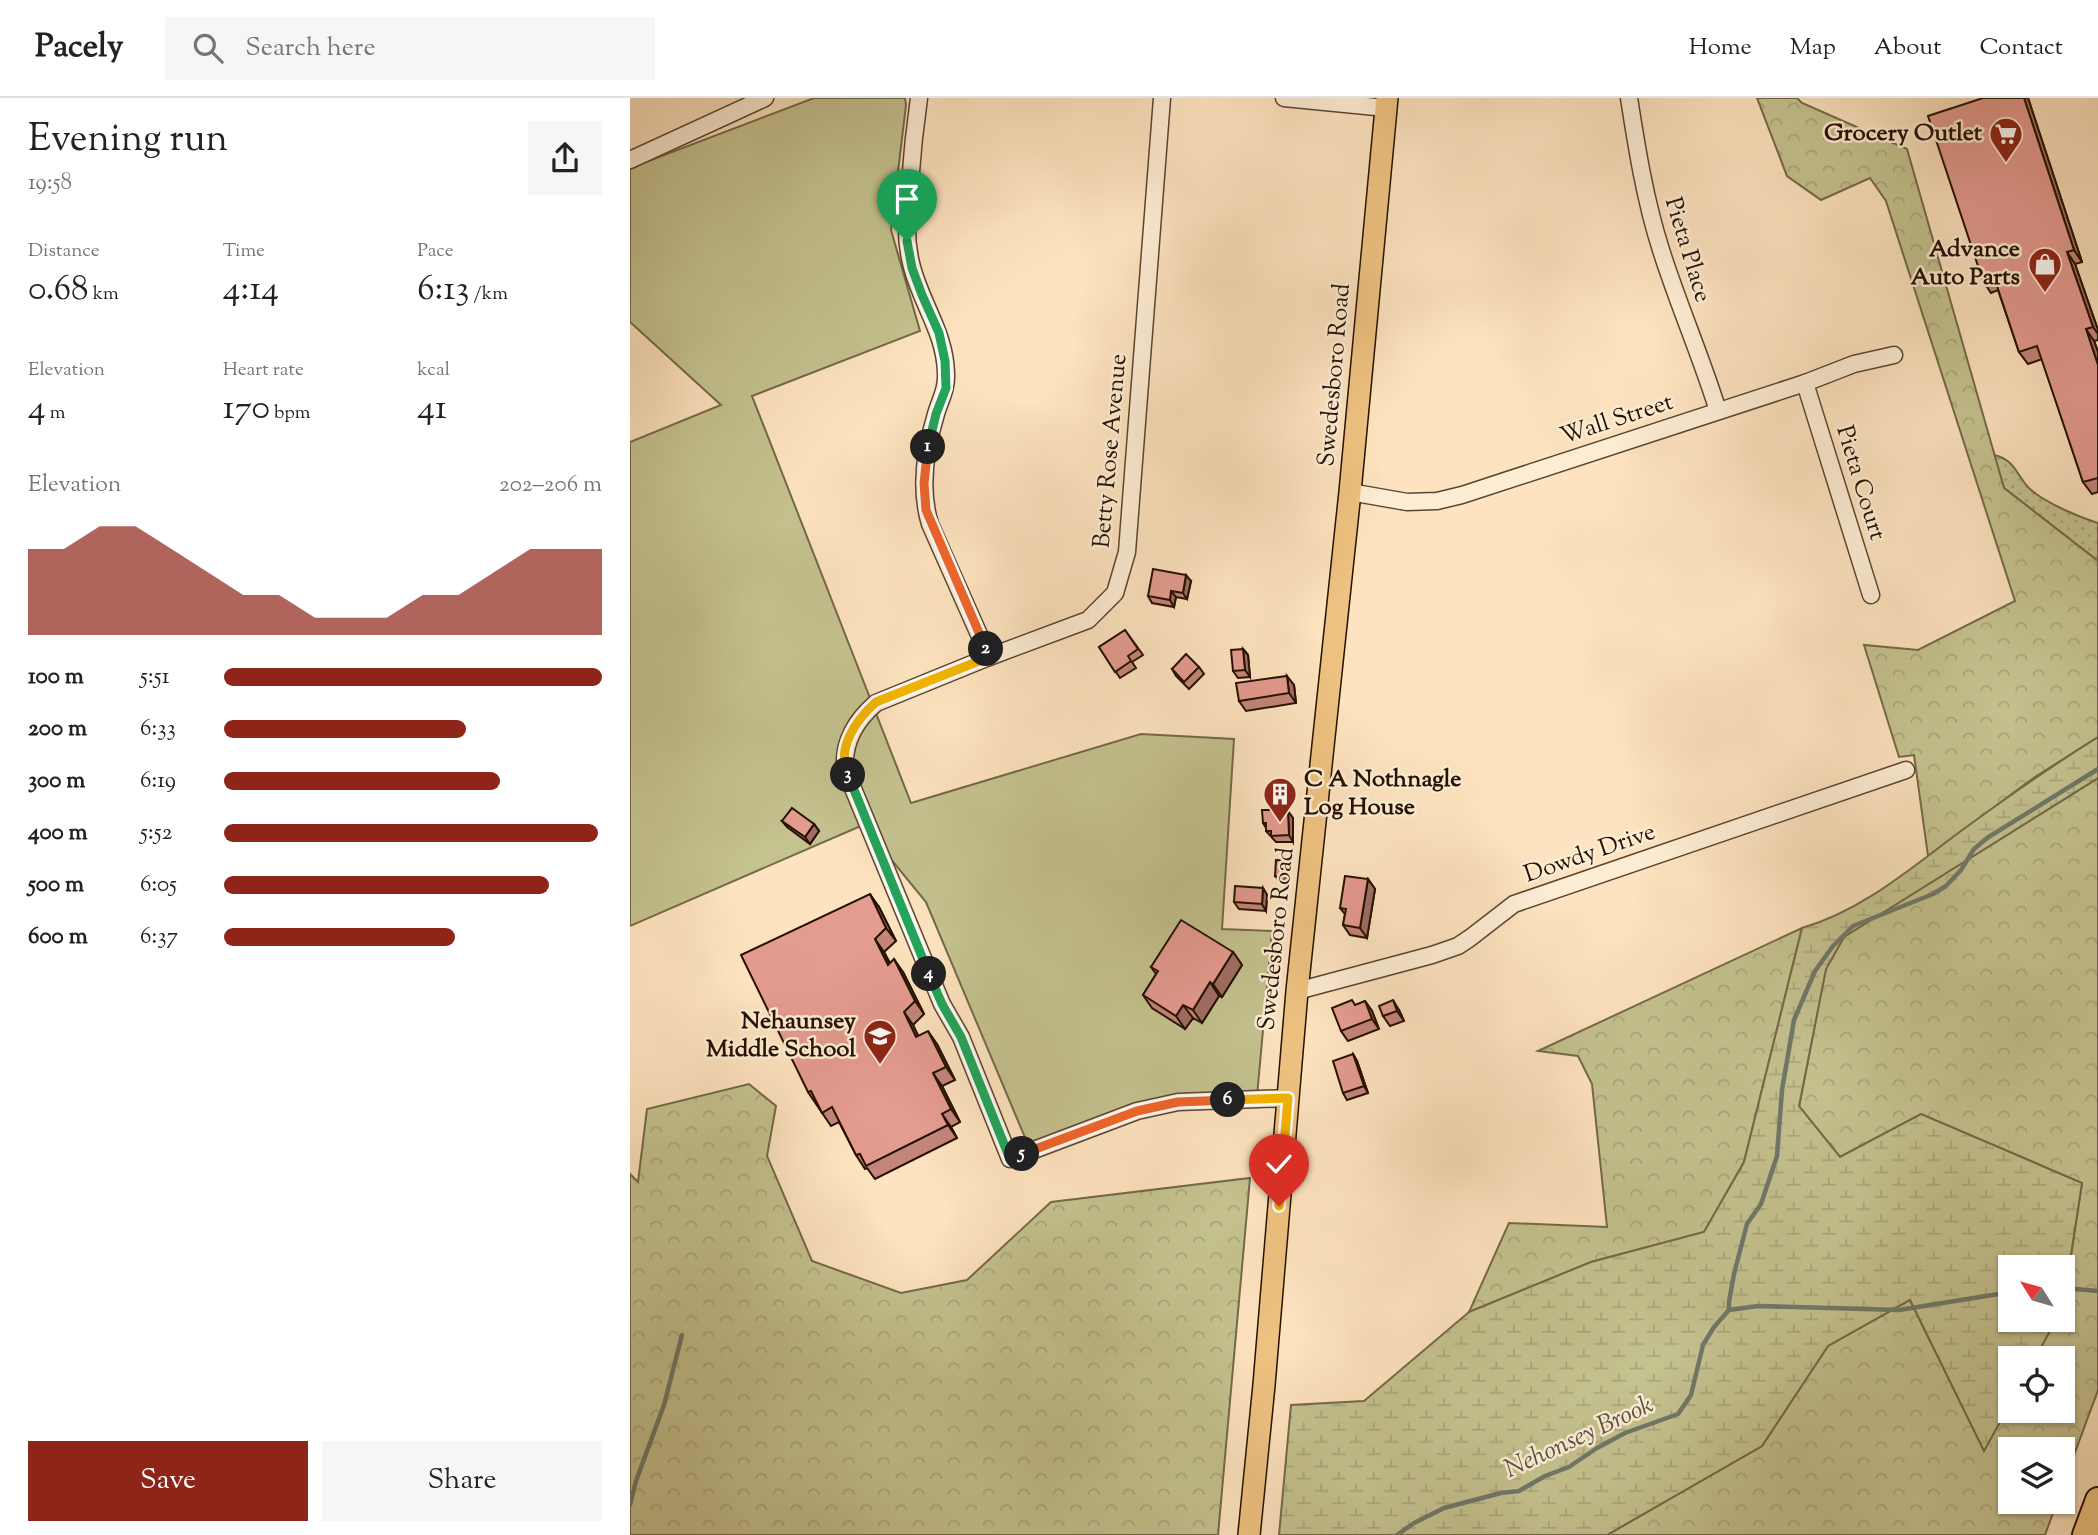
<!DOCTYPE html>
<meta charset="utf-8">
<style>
body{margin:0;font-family:"Sorts Mill Goudy",serif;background:#f6f6f6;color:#222;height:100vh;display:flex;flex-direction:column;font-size:26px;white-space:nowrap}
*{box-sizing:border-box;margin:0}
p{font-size:23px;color:#767676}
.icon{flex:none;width:38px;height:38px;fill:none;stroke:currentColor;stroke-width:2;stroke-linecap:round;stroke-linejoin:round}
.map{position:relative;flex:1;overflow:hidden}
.drawer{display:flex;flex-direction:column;background:#fff;width:630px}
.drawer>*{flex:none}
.needle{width:46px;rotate:307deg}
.fabs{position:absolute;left:1368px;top:1157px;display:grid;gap:14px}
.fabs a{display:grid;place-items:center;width:77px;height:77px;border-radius:0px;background:#fff;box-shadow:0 2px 5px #0004;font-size:35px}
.pin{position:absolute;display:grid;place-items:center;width:60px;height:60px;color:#fff;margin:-72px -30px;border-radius:50% 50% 50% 0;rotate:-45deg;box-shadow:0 0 7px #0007}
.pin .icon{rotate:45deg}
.km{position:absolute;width:35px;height:35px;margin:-18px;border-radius:50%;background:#222;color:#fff;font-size:19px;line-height:35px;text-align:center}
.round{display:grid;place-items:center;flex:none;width:74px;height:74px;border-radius:0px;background:#f6f6f6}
.headline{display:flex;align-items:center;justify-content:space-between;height:119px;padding:0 28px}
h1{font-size:38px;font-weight:600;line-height:52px}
.metrics{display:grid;grid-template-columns:repeat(3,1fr);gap:10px;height:119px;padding:7px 28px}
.metrics div{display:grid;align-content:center}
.metrics b{font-size:35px;font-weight:600}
.metrics small{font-size:19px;font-weight:400}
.metrics p{font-size:19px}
.chart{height:196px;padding:14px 28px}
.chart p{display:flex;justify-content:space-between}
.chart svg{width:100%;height:126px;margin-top:7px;fill:#8f2418;opacity:.7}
.cta{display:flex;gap:14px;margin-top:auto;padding:14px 28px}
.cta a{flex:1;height:80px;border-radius:0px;background:#8f2418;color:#fff;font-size:28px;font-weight:600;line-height:80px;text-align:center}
.cta a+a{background:#f6f6f6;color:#222}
ul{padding:0 28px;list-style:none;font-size:23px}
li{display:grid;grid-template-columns:112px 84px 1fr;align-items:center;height:52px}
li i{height:18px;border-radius:9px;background:#8f2418}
header{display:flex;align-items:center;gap:42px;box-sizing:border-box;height:98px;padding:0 35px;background:#fff;border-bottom:2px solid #e0e0e0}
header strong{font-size:33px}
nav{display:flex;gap:38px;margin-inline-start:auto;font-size:24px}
.search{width:490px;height:63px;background:#f6f6f6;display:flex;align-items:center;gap:18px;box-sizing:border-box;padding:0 24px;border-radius:0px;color:#767676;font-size:26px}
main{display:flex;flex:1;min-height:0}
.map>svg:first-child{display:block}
.grass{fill:url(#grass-dots);stroke:#746948;stroke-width:2}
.forest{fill:url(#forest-crowns);stroke:#746948;stroke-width:2}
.wetland{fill:url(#wetland-marsh);stroke:#746948;stroke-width:2}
.park{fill:#c4c28f;stroke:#746948;stroke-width:2}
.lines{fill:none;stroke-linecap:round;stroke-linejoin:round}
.stream{stroke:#6f7868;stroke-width:4.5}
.minor-casing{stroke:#5b4530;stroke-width:19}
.major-casing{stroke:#251000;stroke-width:24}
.highway-casing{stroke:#251000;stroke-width:28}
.minor{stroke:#feedd5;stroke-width:16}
.major{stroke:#eec280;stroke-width:21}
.highway{stroke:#eec280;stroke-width:24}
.wall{fill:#c4857c;stroke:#251000;stroke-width:2}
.shaded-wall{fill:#a06c65;stroke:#251000;stroke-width:2}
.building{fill:#e49b90;stroke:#251000;stroke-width:2}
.split-1-casing{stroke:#fff;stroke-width:14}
.split-2-casing{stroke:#fff;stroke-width:14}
.split-3-casing{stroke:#fff;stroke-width:14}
.split-4-casing{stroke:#fff;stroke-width:14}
.split-5-casing{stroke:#fff;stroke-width:14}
.split-6-casing{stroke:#fff;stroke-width:14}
.split-7-casing{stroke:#fff;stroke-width:14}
.split-1{stroke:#22a559;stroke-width:9}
.split-2{stroke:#f0652b;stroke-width:9}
.split-3{stroke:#f5b400;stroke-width:9}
.split-4{stroke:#22a559;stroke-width:9}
.split-5{stroke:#22a559;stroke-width:9}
.split-6{stroke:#f0652b;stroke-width:9}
.split-7{stroke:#f5b400;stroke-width:9}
.labels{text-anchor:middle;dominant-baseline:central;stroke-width:5;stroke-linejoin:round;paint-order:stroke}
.poi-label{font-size:24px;font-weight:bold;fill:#251000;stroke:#feedd5;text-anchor:end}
.street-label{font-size:24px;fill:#251000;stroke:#feedd5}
.water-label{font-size:26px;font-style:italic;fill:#565645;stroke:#feedd5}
</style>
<header>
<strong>Pacely</strong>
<div class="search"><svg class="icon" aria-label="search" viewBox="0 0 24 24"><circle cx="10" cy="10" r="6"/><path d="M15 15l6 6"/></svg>Search here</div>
<nav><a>Home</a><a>Map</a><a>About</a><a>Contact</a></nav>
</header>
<main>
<section class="drawer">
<div class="headline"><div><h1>Evening run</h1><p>19:58</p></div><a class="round"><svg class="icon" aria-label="share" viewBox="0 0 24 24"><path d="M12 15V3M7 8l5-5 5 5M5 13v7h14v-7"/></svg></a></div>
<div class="metrics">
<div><p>Distance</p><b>0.68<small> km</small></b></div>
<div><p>Time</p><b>4:14</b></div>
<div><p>Pace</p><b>6:13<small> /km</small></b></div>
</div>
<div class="metrics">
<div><p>Elevation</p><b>4<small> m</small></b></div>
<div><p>Heart rate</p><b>170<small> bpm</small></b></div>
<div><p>kcal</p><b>41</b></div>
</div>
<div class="chart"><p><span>Elevation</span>202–206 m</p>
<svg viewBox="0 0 160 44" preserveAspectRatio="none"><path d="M0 44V14L10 14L20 6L30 6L40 14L50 22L60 30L70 30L80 38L90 38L100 38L110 30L120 30L130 22L140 14L150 14L160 14V44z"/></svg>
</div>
<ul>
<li><b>100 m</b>5:51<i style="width:100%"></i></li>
<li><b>200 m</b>6:33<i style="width:64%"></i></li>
<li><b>300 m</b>6:19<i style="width:73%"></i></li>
<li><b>400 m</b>5:52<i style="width:99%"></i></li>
<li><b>500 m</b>6:05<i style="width:86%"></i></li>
<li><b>600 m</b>6:37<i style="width:61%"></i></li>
</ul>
<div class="cta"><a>Save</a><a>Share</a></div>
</section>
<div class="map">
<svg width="1468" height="1437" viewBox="0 0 1468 1437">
<defs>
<pattern id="grass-dots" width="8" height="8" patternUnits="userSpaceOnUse" patternTransform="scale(1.75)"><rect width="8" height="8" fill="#c4c28f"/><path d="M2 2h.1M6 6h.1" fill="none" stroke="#a8a67a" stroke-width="1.8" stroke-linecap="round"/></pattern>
<pattern id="forest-crowns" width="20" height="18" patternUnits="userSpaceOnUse" patternTransform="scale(1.75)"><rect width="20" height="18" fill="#c4c28f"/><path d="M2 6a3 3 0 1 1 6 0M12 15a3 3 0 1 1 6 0" fill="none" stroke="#a8a67a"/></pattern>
<pattern id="wetland-marsh" width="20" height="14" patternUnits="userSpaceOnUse" patternTransform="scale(1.75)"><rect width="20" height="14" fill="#c4c28f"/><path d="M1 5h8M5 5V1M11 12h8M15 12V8" fill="none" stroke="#a8a67a"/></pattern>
</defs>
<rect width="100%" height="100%" fill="#fde3bf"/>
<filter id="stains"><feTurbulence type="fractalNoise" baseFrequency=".00286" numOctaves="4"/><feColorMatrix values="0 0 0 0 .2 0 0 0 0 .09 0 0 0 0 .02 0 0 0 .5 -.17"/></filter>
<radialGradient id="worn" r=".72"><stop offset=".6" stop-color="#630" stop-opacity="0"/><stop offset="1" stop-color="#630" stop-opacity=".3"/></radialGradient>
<path class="grass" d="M1364 357C1385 362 1385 375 1399 390 1413 404 1449 419 1468 425V463L1374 390Z"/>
<g class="forest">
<path d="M1127 0H1167L1172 5 1277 51 1374 390 1468 463V639L1402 681 1298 758 1284 657 1269 659 1234 547 1288 552 1385 503 1256 103 1240 80 1191 102 1157 78Z"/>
<path d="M1468 680V1292L1433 1387V1351H1381V1404H1427L1415 1437H977L1132 1348 1198 1248 1280 1202 1354 1352 1381 1304V1312H1433V1260H1405L1426 1222H1433V1209L1452 1085 1291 1016 1210 1059 1169 1009 1196 870 1214 839Z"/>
<path d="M1172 830 1114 1064 1074 1134 961 1164 839 1214 879 1125 977 1129 962 986 948 958 908 953Z"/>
<path d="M119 986 146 1008 137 1058 182 1163 271 1195 337 1182 421 1104 620 1080 588 1437H0V1076L8 1084 17 1011Z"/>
</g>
<path class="wetland" d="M1468 639V680L1214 839 1196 871 1169 1008 1210 1059 1291 1016 1452 1085 1433 1209V1169H1381V1222H1426L1405 1260H1381V1304L1354 1353 1280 1202 1198 1248 1132 1348 977 1437H649L661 1307 734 1303 839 1214 961 1164 1074 1134 1114 1064 1172 830C1233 812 1281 770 1331 733 1376 700 1420 669 1468 639Z"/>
<path class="park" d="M184 0H275L276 7 261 132 290 233 122 298 281 705 511 636 604 641 592 831 642 833 627 998 529 1004 399 1049 296 804 233 727 0 828V344L91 307 0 224V70Z"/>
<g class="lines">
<g class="stream">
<path d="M1433 1190 1468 1193"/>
<path d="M1099 1212V1204L1104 1176 1117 1126 1131 1106 1147 1058 1152 992 1164 922 1185 873 1203 848 1223 828 1303 796 1316 788 1331 772 1344 751 1357 740 1468 671"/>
<path d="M0 1407 6 1383 34 1307 52 1237"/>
<path d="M767 1437 784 1425 814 1410 871 1395 889 1393 915 1378 939 1369 967 1350 995 1335 1048 1316 1061 1297 1073 1247 1084 1229 1099 1212 1128 1208 1269 1212 1381 1194"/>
</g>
<defs>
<g id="minor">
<path d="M289 0C285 28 282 56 280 85 277 116 274 139 282 169 292 207 315 235 316 275 317 291 310 302 306 316 295 352 289 390 300 426L359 559"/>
<path d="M532 0 497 454 485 495 458 522 359 559 246 605C225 623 213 644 215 671L312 906 331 939 380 1061 507 1013 548 1004 658 1000"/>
<path d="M654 0 756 10"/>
<path d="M999 0C1007 51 1015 102 1031 152 1048 206 1071 258 1088 313"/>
<path d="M0 62 135 0"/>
<path d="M1175 285 1241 497"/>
<path d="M720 394 777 404 807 403 832 397 1175 285 1224 266 1264 257"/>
<path d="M667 893 802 857 828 848 840 840 884 806 1276 672"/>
</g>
<path id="major" d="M619 1437 634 1287 667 893 720 394 757 0"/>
<path id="highway" d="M1455 1437 1468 1402"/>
</defs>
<use href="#minor" class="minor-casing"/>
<use href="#major" class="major-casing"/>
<use href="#highway" class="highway-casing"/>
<use href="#minor" class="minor"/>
<use href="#major" class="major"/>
<use href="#highway" class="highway"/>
</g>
<g class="wall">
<path d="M1353 0H1398L1452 164 1445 166 1468 232V242L1464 243 1468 254V394L1462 396 1453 384 1412 261 1398 266 1389 254 1368 192 1361 195 1353 183Z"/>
<path d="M561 483 557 501 546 499 544 509 522 505 518 498Z"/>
<path d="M495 532 513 557 502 564 506 570 490 580 469 549Z"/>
<path d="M613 551 618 557 620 579 608 580 603 573Z"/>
<path d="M569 569 574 576 559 591 546 578 542 571Z"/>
<path d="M664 587 666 605 616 613 609 603Z"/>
<path d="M657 711V713L663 720V744H646L636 733V730L633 725Z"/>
<path d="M152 723 184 726 189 733 180 746 157 729Z"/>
<path d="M657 763 660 766 658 782 648 781 645 778Z"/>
<path d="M738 781 745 791 737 840 720 837 713 827 715 816 710 810Z"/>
<path d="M633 790 637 797 636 813 609 811 604 804Z"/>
<path d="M249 809 266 843 254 854 260 865 273 874 294 916 283 927 288 938 307 946 325 982 312 988 330 1024 321 1029 327 1040 245 1081 237 1070 235 1071 226 1057 209 1024 201 1028 178 994Z"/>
<path d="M603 854 612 867 592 899 589 898 572 925 563 920 555 931 522 910 513 897 526 876 521 869Z"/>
<path d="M735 903 742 913 749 931 718 943 711 933 726 907Z"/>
<path d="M769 912 774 923 760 928 753 918Z"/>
<path d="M723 956 727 963 738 995 717 1002 713 995Z"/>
</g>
<g class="shaded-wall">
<path d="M1394 0H1398L1452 164 1444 152Z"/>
<path d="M1437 154 1445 166 1468 232V236L1463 229Z"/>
<path d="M1456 231 1464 243 1468 254V267Z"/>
<path d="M556 477 561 483 557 501 553 495Z"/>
<path d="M541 493 546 499 544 509 540 502Z"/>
<path d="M613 551 618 557 620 579 615 572Z"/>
<path d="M657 578 664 587 666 605 659 595Z"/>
<path d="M652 704 657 711V720L653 713Z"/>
<path d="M658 713 663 720V744L659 737Z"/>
<path d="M184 726 189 733 180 746 175 739Z"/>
<path d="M657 763 660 766 658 782 656 779Z"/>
<path d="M738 781 745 791 737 840 730 830Z"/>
<path d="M633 790 637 797 636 813 632 806Z"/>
<path d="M240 796 249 809 266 843 256 830Z"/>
<path d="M245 841 254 854 267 880 258 867Z"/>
<path d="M603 854 612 867 592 899 583 886Z"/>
<path d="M264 861 273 874 294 916 285 903Z"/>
<path d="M580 884 589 898 572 925 563 912Z"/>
<path d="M763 902 769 912 774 923 767 913Z"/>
<path d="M735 903 742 913 749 931 742 921Z"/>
<path d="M553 907 563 920 555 931 546 918Z"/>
<path d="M274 914 283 927 295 952 286 939Z"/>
<path d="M298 933 307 946 325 982 316 969Z"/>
<path d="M723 956 727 963 738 995 734 988Z"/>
<path d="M303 975 312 988 330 1024 321 1011Z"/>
<path d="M312 1016 321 1029 327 1040 318 1027Z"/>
</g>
<g class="building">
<path d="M1353 0H1394L1444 152 1437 154 1463 229 1456 231 1468 267V380L1453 384 1407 248 1389 254 1364 179 1353 183 1298 18Z"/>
<path d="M523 471 556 477 553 495 541 493 540 502 518 498Z"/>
<path d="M495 532 508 551 498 558 501 563 485 574 469 549Z"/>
<path d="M613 551 615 572 603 573 601 552Z"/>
<path d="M556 556 569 569 554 584 542 571Z"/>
<path d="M657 578 659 595 609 603 606 585Z"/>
<path d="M652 704 653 713H658L659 737 641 738V733H636V725H633L632 712H640V705Z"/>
<path d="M162 710 184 726 175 739 152 723Z"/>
<path d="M646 762 657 763 656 779 645 778Z"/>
<path d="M715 778 738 781 730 830 713 827 716 811 710 810Z"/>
<path d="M605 788 633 790 632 806 604 804Z"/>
<path d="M240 796 256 830 245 841 258 867 264 861 285 903 274 914 286 939 298 933 316 969 303 975 321 1011 312 1016 318 1027 236 1068 230 1056 226 1057 202 1009 192 1015 181 993 178 994 111 857Z"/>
<path d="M551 822 603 854 583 886 580 884 563 912 553 907 546 918 513 897 528 873 521 869Z"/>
<path d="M722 902 725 907 735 903 742 921 711 933 702 910Z"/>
<path d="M763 902 767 913 753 918 749 908Z"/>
<path d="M723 956 734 988 713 995 703 963Z"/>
</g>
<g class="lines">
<defs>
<path id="split-1" d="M277 143 282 170 292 197 309 235 315 263 316 290 306 316 298 349"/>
<path id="split-2" d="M298 349 294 385 296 412 356 551"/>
<path id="split-3" d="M218 677C206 650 226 622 246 604L359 559 356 551"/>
<path id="split-4" d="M218 677 299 876"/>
<path id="split-5" d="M299 876 312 906 331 939 380 1061 392 1056"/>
<path id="split-6" d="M392 1056 507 1013 548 1004 598 1002"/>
<path id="split-7" d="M598 1002 658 1000 649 1108"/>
</defs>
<use href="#split-1" class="split-1-casing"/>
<use href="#split-2" class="split-2-casing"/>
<use href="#split-3" class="split-3-casing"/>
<use href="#split-4" class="split-4-casing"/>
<use href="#split-5" class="split-5-casing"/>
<use href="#split-6" class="split-6-casing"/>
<use href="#split-7" class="split-7-casing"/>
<use href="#split-1" class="split-1"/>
<use href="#split-2" class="split-2"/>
<use href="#split-3" class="split-3"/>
<use href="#split-4" class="split-4"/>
<use href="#split-5" class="split-5"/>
<use href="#split-6" class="split-6"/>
<use href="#split-7" class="split-7"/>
</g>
<defs>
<symbol id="supermarket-pin" viewBox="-11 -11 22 30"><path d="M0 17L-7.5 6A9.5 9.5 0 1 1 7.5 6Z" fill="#8f2418" stroke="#feedd5"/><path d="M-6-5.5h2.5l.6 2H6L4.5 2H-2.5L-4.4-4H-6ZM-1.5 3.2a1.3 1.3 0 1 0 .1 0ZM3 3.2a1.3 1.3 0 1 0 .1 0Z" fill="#fff"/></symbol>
<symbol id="shop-pin" viewBox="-11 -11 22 30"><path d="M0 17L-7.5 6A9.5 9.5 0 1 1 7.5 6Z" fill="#8f2418" stroke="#feedd5"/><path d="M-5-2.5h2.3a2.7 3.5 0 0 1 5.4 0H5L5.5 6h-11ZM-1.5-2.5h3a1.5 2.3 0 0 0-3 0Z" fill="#fff"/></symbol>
<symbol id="building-pin" viewBox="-11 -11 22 30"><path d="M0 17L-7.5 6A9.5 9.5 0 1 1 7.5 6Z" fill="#8f2418" stroke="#feedd5"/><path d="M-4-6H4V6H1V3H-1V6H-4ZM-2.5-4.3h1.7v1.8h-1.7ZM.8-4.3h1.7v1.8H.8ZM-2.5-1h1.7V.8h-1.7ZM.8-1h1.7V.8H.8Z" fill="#fff"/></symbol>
<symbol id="school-pin" viewBox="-11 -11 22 30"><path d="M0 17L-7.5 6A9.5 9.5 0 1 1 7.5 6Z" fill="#8f2418" stroke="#feedd5"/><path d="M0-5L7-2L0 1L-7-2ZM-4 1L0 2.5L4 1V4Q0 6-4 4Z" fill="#fff"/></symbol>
</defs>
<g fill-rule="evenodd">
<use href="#supermarket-pin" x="1357" y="17" width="38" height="52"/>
<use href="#shop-pin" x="1396" y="147" width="38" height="52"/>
<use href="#building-pin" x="631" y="677" width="38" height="52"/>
<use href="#school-pin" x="231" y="919" width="38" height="52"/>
</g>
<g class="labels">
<g class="poi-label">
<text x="1352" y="36">Grocery Outlet</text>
<text x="1390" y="152">Advance<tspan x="1390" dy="28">Auto Parts</tspan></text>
<text x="674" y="682" text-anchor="start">C A Nothnagle<tspan x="674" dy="28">Log House</tspan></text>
<text x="226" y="924">Nehaunsey<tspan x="226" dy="28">Middle School</tspan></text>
</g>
<g class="street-label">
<text transform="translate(1057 152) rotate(73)">Pieta Place</text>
<text transform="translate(705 277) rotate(-85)">Swedesboro Road</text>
<text transform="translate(987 322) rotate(-18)">Wall Street</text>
<text transform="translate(481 353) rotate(-85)">Betty Rose Avenue</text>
<text transform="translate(1230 385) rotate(73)">Pieta Court</text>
<text transform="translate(960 756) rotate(-19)">Dowdy Drive</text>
<text transform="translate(647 841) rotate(-84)">Swedesboro Road</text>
</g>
<g class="water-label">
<text transform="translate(949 1340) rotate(-25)">Nehonsey Brook</text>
</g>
</g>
<rect width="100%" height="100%" filter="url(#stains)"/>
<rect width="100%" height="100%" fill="url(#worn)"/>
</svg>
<div class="fabs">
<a><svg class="needle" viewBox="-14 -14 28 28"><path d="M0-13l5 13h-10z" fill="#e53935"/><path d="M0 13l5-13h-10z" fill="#767676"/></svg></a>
<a><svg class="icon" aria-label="locate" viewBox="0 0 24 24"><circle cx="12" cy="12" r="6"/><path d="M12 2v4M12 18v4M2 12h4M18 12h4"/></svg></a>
<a><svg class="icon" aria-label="layers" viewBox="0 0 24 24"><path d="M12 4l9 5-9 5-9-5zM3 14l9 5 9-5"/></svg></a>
</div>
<div class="pin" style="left:277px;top:143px;background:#1e9e55"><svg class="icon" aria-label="arrive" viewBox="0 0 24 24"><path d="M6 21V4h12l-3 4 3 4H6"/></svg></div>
<div class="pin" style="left:649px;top:1108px;background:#d93025"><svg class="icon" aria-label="check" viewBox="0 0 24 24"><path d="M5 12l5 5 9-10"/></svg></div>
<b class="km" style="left:298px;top:349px">1</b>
<b class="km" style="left:356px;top:551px">2</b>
<b class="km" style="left:218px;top:677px">3</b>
<b class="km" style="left:299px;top:876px">4</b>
<b class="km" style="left:392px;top:1056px">5</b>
<b class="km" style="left:598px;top:1002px">6</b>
</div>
</main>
